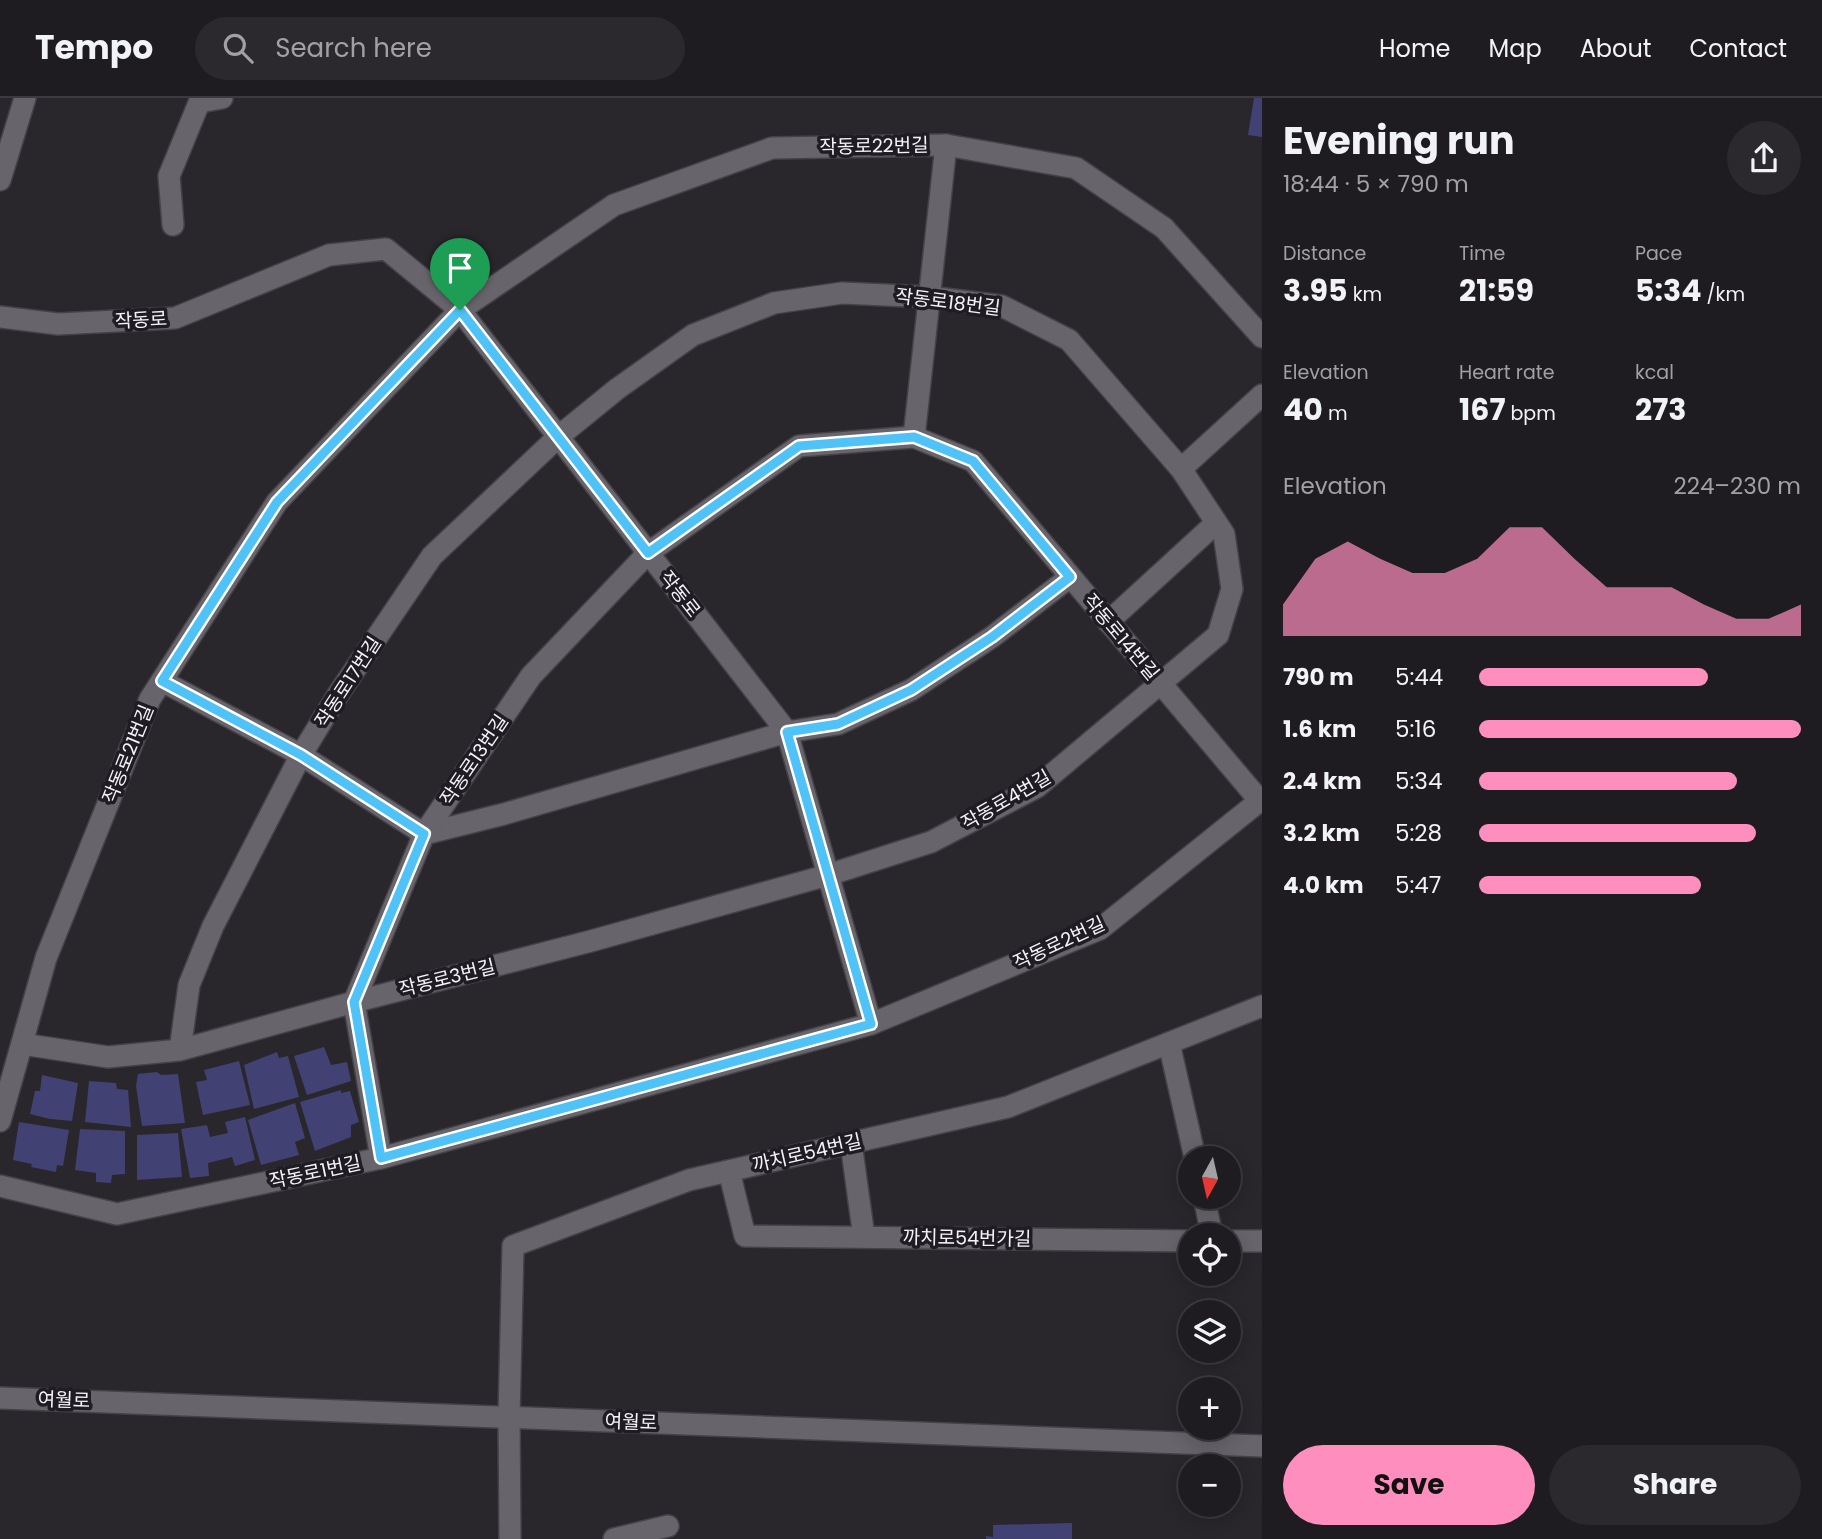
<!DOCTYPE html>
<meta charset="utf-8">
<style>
body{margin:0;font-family:Poppins,"Noto Sans KR",sans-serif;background:#2c292e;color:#f1f3f6;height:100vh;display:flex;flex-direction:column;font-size:26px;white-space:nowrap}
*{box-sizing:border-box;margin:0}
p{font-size:23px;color:#a1a1a5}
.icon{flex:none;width:38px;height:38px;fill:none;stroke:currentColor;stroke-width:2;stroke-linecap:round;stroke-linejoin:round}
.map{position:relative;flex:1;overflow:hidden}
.drawer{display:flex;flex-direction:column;background:#1f1c21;width:560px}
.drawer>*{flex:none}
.needle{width:46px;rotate:188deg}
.buttons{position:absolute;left:1178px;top:1048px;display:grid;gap:14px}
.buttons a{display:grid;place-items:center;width:63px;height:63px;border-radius:50%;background:#1f1c21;box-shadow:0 4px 18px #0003,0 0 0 2px #3c3a3f;font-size:35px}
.pin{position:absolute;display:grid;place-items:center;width:60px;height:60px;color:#fff;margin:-72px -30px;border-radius:50% 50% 50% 0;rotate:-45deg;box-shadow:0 0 7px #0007}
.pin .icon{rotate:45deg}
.round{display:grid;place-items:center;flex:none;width:74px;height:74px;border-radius:37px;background:#2c292e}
.headline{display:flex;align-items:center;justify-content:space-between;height:119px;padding:0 21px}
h1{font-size:38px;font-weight:700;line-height:52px}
.figures{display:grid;grid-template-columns:repeat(3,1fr);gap:10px;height:119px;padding:7px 21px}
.figures div{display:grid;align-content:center}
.figures b{font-size:30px;font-weight:700}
.figures small{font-size:19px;font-weight:400}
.figures p{font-size:19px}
.chart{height:196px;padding:14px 21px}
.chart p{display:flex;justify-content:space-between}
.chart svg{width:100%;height:126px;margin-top:7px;fill:#fe8ebd;opacity:.7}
.primary-button{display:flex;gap:14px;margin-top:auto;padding:14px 21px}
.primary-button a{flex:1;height:80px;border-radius:42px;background:#fe8ebd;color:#111;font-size:28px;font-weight:700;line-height:80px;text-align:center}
.primary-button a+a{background:#2c292e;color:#f1f3f6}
ul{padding:0 21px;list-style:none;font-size:23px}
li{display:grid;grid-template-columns:112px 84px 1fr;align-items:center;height:52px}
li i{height:18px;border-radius:9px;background:#fe8ebd}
header{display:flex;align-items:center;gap:42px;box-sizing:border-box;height:98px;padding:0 35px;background:#1f1c21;border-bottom:2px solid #3c3a3f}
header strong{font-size:33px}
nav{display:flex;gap:38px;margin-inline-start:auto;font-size:24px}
.search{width:490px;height:63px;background:#2c292e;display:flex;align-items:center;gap:18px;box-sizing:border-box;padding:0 24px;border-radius:38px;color:#a1a1a5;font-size:26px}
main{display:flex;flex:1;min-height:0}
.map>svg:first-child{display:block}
.building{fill:#414273}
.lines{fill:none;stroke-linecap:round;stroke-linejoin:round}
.minor-casing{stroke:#444147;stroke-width:24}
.minor{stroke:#68646b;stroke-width:21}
.route-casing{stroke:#fff;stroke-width:14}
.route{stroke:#4fc3f7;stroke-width:9}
.labels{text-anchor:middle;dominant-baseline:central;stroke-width:7;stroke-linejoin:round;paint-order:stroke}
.street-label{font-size:19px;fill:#f6f3f8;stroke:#201c23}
</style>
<header>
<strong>Tempo</strong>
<div class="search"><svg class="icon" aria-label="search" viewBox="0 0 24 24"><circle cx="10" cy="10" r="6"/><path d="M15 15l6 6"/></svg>Search here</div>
<nav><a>Home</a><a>Map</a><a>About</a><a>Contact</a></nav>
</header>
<main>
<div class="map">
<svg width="1262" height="1441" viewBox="0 0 1262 1441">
<rect width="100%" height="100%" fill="#29262c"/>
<g class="building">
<path d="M1254 0H1262V39L1248 37Z"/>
<path d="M324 949 331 967 347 964 351 983 307 997 294 958Z"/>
<path d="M277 954 279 960 288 958 299 999 254 1011 244 967Z"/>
<path d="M239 963 250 1007 203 1017 196 984 207 982 204 972Z"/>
<path d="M157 974 161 977 178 976 185 1025 142 1028 136 988 138 976Z"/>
<path d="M42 977 78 985 72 1023 50 1021 30 1016 35 993H40Z"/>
<path d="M89 983 116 985 117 991 128 992 131 1029 85 1024Z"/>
<path d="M341 992V995L350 993 359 1024 351 1027V1039L315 1053 300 1004Z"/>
<path d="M295 1005 305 1040 295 1044 299 1057 261 1067 248 1022Z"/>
<path d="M245 1019 255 1062 235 1068 232 1059 208 1065 209 1078 190 1080 181 1031 207 1027 210 1039 228 1035 225 1024Z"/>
<path d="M19 1024 69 1032 63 1068 57 1067 56 1074 31 1069 32 1066 13 1062Z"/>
<path d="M80 1031 125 1033V1076L112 1077 111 1085 96 1084V1075L75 1072Z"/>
<path d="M178 1035 182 1079 137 1082V1037Z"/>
<path d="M1072 1425V1441H986V1438L993 1439V1427Z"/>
</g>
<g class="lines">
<defs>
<g id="minor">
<path d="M200 4 222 0"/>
<path d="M0 82 25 0"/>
<path d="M173 127 169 78 201 0"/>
<path d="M0 219 58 226 175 220 329 157 386 151 460 212 787 634 871 926"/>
<path d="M914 339 946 47"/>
<path d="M1181 371 1262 297"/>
<path d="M1108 524 1216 425"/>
<path d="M162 583 301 657 424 736 504 716 787 634 838 626 911 592 992 539 1070 479"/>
<path d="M1169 945 1195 1060"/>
<path d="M22 946 108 959 180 952 354 904 591 843 828 777 931 744 1037 689 1218 537 1232 491 1224 436 1181 371 1069 242 1002 208 929 199 842 195 774 205 693 237 617 291 558 339 432 458 339 595 301 657 213 828 189 887 180 952"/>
<path d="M0 1023 46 860 150 601 277 404 460 212 614 107 772 50 946 47 1076 70 1164 130 1262 239"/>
<path d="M851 1045 864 1139"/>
<path d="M381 1060 354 904 424 736 531 578 648 455 799 348 914 339 973 363 1260 703"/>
<path d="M729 1073 745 1138 1190 1143"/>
<path d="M0 1088 117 1116 381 1060 871 926 1100 831 1262 701"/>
<path d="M1204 1099 1212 1138"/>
<path d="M1228 1143H1262"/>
<path d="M0 1300 1262 1348"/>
<path d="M510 1441 509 1319 513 1148 689 1082 1008 1009 1262 908"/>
<path d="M614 1441 668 1428"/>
</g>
</defs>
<use href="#minor" class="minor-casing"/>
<use href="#minor" class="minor"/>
</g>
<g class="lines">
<defs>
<path id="route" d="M460 212 648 455 799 348 914 339 973 363 1070 479 992 539 911 592 838 626 787 634 871 926 381 1060 354 904 424 736 301 657 162 583 277 404Z"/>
</defs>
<use href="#route" class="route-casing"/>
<use href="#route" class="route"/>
</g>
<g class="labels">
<g class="street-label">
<text transform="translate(874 48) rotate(-1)">작동로22번길</text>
<text transform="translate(948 204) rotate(7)">작동로18번길</text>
<text transform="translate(141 222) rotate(-3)">작동로</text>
<text transform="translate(680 496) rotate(52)">작동로</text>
<text transform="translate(1121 539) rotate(50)">작동로14번길</text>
<text transform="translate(348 584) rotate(-57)">작동로17번길</text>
<text transform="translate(128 656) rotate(-68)">작동로21번길</text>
<text transform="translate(474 662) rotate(-56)">작동로13번길</text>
<text transform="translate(1006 702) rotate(-30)">작동로4번길</text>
<text transform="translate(1059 845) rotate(-25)">작동로2번길</text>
<text transform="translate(447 880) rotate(-14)">작동로3번길</text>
<text transform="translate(807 1055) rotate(-13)">까치로54번길</text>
<text transform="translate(315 1074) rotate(-12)">작동로1번길</text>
<text transform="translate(967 1140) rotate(1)">까치로54번가길</text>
<text transform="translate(64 1302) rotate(2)">여월로</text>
<text transform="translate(631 1324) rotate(2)">여월로</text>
</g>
</g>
</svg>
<div class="buttons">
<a><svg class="needle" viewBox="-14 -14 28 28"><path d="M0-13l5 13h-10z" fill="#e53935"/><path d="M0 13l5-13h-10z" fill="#a1a1a5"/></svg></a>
<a><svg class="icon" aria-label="locate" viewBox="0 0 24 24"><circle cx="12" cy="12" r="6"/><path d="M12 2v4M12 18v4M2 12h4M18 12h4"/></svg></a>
<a><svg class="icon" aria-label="layers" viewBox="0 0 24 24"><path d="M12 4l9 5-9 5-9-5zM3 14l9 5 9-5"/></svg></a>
<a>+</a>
<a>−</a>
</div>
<div class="pin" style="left:460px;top:212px;background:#1e9e55"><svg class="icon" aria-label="arrive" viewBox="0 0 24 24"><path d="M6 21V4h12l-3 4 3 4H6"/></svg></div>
</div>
<section class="drawer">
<div class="headline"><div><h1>Evening run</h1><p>18:44 · 5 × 790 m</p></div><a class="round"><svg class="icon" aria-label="share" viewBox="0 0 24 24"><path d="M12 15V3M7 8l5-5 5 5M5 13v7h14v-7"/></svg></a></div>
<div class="figures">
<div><p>Distance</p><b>3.95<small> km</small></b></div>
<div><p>Time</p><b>21:59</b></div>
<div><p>Pace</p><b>5:34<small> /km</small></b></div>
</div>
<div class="figures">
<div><p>Elevation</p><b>40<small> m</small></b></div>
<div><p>Heart rate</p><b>167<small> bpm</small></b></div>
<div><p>kcal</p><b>273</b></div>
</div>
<div class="chart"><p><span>Elevation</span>224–230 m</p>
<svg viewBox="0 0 160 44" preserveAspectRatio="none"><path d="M0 44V33L10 17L20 11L30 17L40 22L50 22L60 17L70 6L80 6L90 17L100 27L110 27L120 27L130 33L140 38L150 38L160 33V44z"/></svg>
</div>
<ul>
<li><b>790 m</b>5:44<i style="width:71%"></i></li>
<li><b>1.6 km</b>5:16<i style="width:100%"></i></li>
<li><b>2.4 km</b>5:34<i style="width:80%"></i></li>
<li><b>3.2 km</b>5:28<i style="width:86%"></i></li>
<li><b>4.0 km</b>5:47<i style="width:69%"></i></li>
</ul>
<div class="primary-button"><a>Save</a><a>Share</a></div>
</section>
</main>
